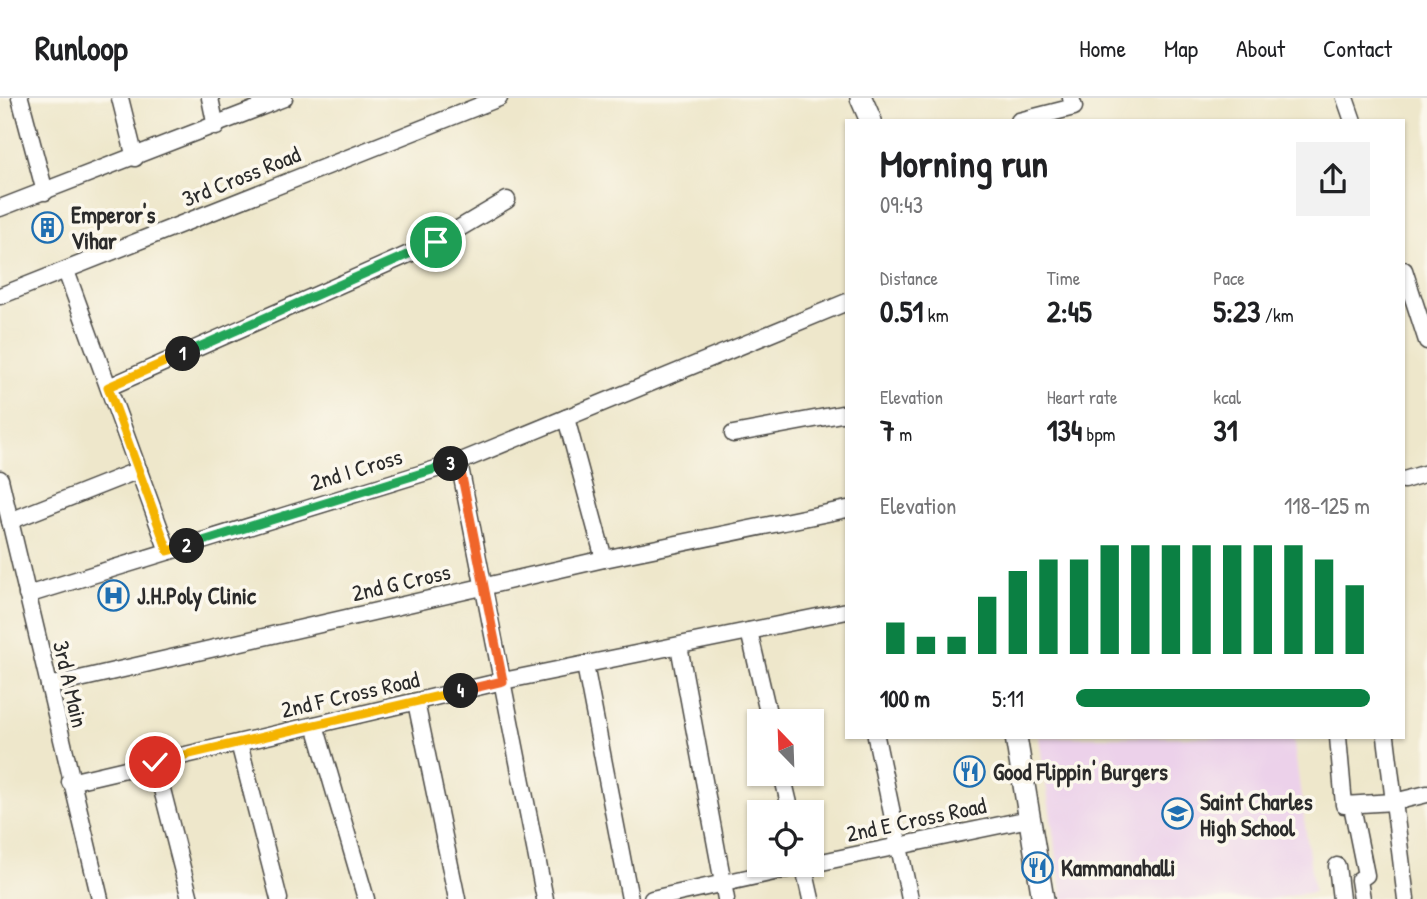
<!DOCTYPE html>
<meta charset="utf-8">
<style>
body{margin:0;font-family:"Patrick Hand",sans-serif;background:#f2f2f2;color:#202124;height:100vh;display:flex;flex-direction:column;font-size:26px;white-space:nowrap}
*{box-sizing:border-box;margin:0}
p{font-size:23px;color:#757577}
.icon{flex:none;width:38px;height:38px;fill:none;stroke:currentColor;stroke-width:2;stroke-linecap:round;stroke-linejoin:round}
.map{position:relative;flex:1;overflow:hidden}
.details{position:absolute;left:845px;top:21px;width:560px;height:620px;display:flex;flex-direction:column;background:#fff;border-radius:0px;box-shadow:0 2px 5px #0004}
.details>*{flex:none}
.needle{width:46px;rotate:337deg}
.controls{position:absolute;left:747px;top:611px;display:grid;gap:14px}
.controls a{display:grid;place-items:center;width:77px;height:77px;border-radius:0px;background:#fff;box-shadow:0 2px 5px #0004;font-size:35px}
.pin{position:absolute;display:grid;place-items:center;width:60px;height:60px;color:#fff;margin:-30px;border:4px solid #fff;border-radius:50%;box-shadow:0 2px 7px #0007}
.km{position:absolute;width:35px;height:35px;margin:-18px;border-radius:50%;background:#222;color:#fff;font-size:19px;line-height:35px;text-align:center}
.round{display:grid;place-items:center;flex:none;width:74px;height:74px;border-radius:0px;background:#f2f2f2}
.headline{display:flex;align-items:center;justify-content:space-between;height:119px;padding:0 35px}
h1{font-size:38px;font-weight:800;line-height:52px}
.metrics{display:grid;grid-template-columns:repeat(3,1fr);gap:10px;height:119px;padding:7px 35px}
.metrics div{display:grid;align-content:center}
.metrics b{font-size:30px;font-weight:800}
.metrics small{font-size:19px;font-weight:400}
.metrics p{font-size:19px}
.chart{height:196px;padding:14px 35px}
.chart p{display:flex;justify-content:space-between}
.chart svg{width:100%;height:126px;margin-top:7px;stroke:#0b8043;stroke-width:6}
ul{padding:0 35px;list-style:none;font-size:23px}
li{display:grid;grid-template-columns:112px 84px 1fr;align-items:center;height:52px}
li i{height:18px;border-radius:9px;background:#0b8043}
header{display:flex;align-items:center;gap:42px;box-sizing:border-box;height:98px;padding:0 35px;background:#fff;border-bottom:2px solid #e0e0e0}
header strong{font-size:33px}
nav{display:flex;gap:38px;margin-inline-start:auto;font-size:24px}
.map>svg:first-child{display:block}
.built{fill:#ecd1ea}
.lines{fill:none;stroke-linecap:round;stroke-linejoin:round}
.minor-casing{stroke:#484743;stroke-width:19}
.secondary-casing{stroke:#484743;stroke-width:24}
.minor{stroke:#fff;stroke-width:16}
.secondary{stroke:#fff;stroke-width:21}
.split-1-casing{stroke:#fff;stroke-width:14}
.split-2-casing{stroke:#fff;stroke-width:14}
.split-3-casing{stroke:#fff;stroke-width:14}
.split-4-casing{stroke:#fff;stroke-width:14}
.split-5-casing{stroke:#fff;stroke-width:14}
.split-1{stroke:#22a559;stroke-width:9}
.split-2{stroke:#f5b400;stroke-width:9}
.split-3{stroke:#22a559;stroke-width:9}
.split-4{stroke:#f0652b;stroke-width:9}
.split-5{stroke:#f5b400;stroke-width:9}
.labels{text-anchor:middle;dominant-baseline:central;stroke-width:7;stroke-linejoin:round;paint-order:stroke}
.street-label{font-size:23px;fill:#2b2b2b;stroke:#fbf7ec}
.poi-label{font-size:23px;font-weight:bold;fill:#2b2b2b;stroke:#fbf7ec;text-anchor:start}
</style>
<header>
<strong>Runloop</strong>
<nav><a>Home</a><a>Map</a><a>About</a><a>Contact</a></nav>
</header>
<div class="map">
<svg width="1427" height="801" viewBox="0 0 1427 801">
<rect width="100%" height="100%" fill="#fbf7ec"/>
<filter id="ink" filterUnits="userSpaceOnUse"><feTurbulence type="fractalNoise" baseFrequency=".0143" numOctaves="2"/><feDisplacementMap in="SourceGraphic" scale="14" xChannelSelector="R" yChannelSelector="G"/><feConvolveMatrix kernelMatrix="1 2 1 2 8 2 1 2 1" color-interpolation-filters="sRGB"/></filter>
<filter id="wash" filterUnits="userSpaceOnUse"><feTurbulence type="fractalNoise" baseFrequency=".00686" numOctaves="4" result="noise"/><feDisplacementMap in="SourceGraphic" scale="28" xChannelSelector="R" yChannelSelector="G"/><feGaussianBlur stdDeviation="1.57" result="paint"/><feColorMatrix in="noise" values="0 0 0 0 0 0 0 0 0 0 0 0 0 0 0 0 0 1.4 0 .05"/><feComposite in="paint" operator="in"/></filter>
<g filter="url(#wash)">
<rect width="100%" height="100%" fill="#eee7cb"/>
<path class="built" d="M1039 639H1293L1314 794 1272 801H1063Z"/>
</g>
<g filter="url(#ink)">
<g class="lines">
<defs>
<g id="minor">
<path d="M20 0 45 94"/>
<path d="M120 0 135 60"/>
<path d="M210 0 216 29"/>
<path d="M1345 0 1353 23"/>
<path d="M1019 23 1074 9 1071 0"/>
<path d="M0 110 284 0"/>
<path d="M1404 172 1427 243"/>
<path d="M66 173 168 453"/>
<path d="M0 198 499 0"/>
<path d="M109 289 436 144 507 102"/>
<path d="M566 320 604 461"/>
<path d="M733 336 847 315"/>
<path d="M459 364 545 801"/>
<path d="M0 381 100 801"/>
<path d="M1404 382 1427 375"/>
<path d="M10 423 139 372"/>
<path d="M27 497 459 364 847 204"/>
<path d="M749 533 770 623"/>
<path d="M679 548 726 801"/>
<path d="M585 567 630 801"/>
<path d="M49 588 604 461 847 411"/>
<path d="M416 604 457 801"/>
<path d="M315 627 366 801"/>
<path d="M876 639 910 801"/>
<path d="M1338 639 1344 707 1394 704 1427 696"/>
<path d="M1386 639 1406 801"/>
<path d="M239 645 279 801"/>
<path d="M155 664 190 801"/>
<path d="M782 676 791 714"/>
<path d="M70 684 503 583 847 513"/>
<path d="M1352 708 1366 777 1359 782 1362 801"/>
<path d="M803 766 811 801"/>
<path d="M812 766 1029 721"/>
<path d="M1337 768 1341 801"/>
<path d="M652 801 810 766"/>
</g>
<g id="secondary">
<path d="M861 0 871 23"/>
<path d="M1016 639 1043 801"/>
</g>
</defs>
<use href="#minor" class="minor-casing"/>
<use href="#secondary" class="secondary-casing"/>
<use href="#minor" class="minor"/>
<use href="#secondary" class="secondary"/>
</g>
</g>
<g class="lines" filter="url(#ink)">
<defs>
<path id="split-1" d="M183 256 436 144"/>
<path id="split-2" d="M183 256 108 289 168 453 187 448"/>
<path id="split-3" d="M187 448 451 366"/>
<path id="split-4" d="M451 366 459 364 503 583 461 593"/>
<path id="split-5" d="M155 664 461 593"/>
</defs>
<use href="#split-1" class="split-1-casing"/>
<use href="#split-2" class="split-2-casing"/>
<use href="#split-3" class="split-3-casing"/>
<use href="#split-4" class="split-4-casing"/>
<use href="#split-5" class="split-5-casing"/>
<use href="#split-1" class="split-1"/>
<use href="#split-2" class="split-2"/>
<use href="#split-3" class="split-3"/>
<use href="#split-4" class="split-4"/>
<use href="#split-5" class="split-5"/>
</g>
<defs>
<symbol id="building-ring" viewBox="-11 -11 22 22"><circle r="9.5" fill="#fbf7ec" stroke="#1f6fb2" stroke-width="1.5"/><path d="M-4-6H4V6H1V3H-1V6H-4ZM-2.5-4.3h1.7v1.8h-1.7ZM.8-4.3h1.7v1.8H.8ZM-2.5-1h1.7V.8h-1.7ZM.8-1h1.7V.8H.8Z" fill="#1f6fb2"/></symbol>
<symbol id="hospital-ring" viewBox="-11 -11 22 22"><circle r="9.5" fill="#fbf7ec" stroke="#1f6fb2" stroke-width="1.5"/><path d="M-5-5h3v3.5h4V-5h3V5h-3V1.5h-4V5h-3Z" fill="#1f6fb2"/></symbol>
<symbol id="restaurant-ring" viewBox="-11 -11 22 22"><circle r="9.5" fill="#fbf7ec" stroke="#1f6fb2" stroke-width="1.5"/><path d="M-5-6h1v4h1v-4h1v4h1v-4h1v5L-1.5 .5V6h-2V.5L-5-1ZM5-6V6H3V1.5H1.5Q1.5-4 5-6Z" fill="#1f6fb2"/></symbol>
<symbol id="school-ring" viewBox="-11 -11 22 22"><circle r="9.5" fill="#fbf7ec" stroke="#1f6fb2" stroke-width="1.5"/><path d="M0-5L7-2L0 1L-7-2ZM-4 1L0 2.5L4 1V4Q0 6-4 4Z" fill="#1f6fb2"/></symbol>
</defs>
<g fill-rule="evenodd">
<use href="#building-ring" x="30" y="112" width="35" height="35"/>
<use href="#hospital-ring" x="96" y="480" width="35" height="35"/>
<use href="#restaurant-ring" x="952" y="656" width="35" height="35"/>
<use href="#school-ring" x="1160" y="698" width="35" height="35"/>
<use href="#restaurant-ring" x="1020" y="752" width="35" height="35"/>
</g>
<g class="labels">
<g class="street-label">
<text transform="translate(241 78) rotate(-22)">3rd Cross Road</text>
<text transform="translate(356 371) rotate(-17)">2nd I Cross</text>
<text transform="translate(401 484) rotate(-13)">2nd G Cross</text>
<text transform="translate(71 586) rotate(77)">3rd A Main</text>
<text transform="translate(350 596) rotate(-13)">2nd F Cross Road</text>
<text transform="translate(916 721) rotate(-12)">2nd E Cross Road</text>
</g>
<g class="poi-label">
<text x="71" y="116">Emperor's<tspan x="71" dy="26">Vihar</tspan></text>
<text x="137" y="497">J.H.Poly Clinic</text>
<text x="993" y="673">Good Flippin' Burgers</text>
<text x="1200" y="703">Saint Charles<tspan x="1200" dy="26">High School</tspan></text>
<text x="1061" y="769">Kammanahalli</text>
</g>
</g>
</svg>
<div class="controls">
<a><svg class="needle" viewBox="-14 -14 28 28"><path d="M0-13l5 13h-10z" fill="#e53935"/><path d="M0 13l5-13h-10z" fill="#757577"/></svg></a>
<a><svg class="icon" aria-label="locate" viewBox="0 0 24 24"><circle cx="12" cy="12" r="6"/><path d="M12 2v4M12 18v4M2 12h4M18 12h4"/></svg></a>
</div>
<div class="pin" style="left:436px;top:144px;background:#1e9e55"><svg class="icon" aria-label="arrive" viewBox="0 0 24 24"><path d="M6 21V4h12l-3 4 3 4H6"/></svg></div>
<div class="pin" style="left:155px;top:664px;background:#d93025"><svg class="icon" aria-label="check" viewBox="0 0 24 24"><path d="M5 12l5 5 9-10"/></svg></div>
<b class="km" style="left:183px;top:256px">1</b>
<b class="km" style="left:187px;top:448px">2</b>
<b class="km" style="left:451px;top:366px">3</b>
<b class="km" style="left:461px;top:593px">4</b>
<section class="details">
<div class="headline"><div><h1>Morning run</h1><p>09:43</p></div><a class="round"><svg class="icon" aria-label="share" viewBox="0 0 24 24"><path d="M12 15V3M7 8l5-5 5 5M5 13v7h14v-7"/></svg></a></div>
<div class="metrics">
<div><p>Distance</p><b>0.51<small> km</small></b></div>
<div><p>Time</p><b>2:45</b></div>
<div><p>Pace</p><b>5:23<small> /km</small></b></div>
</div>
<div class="metrics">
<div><p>Elevation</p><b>7<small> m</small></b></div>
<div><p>Heart rate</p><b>134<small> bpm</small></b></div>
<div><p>kcal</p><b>31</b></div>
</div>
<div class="chart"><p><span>Elevation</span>118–125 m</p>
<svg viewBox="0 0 160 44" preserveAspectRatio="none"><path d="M5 44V33M15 44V38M25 44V38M35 44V24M45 44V15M55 44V11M65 44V11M75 44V6M85 44V6M95 44V6M105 44V6M115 44V6M125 44V6M135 44V6M145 44V11M155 44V20"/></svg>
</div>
<ul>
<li><b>100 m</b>5:11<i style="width:100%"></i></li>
</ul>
</section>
</div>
